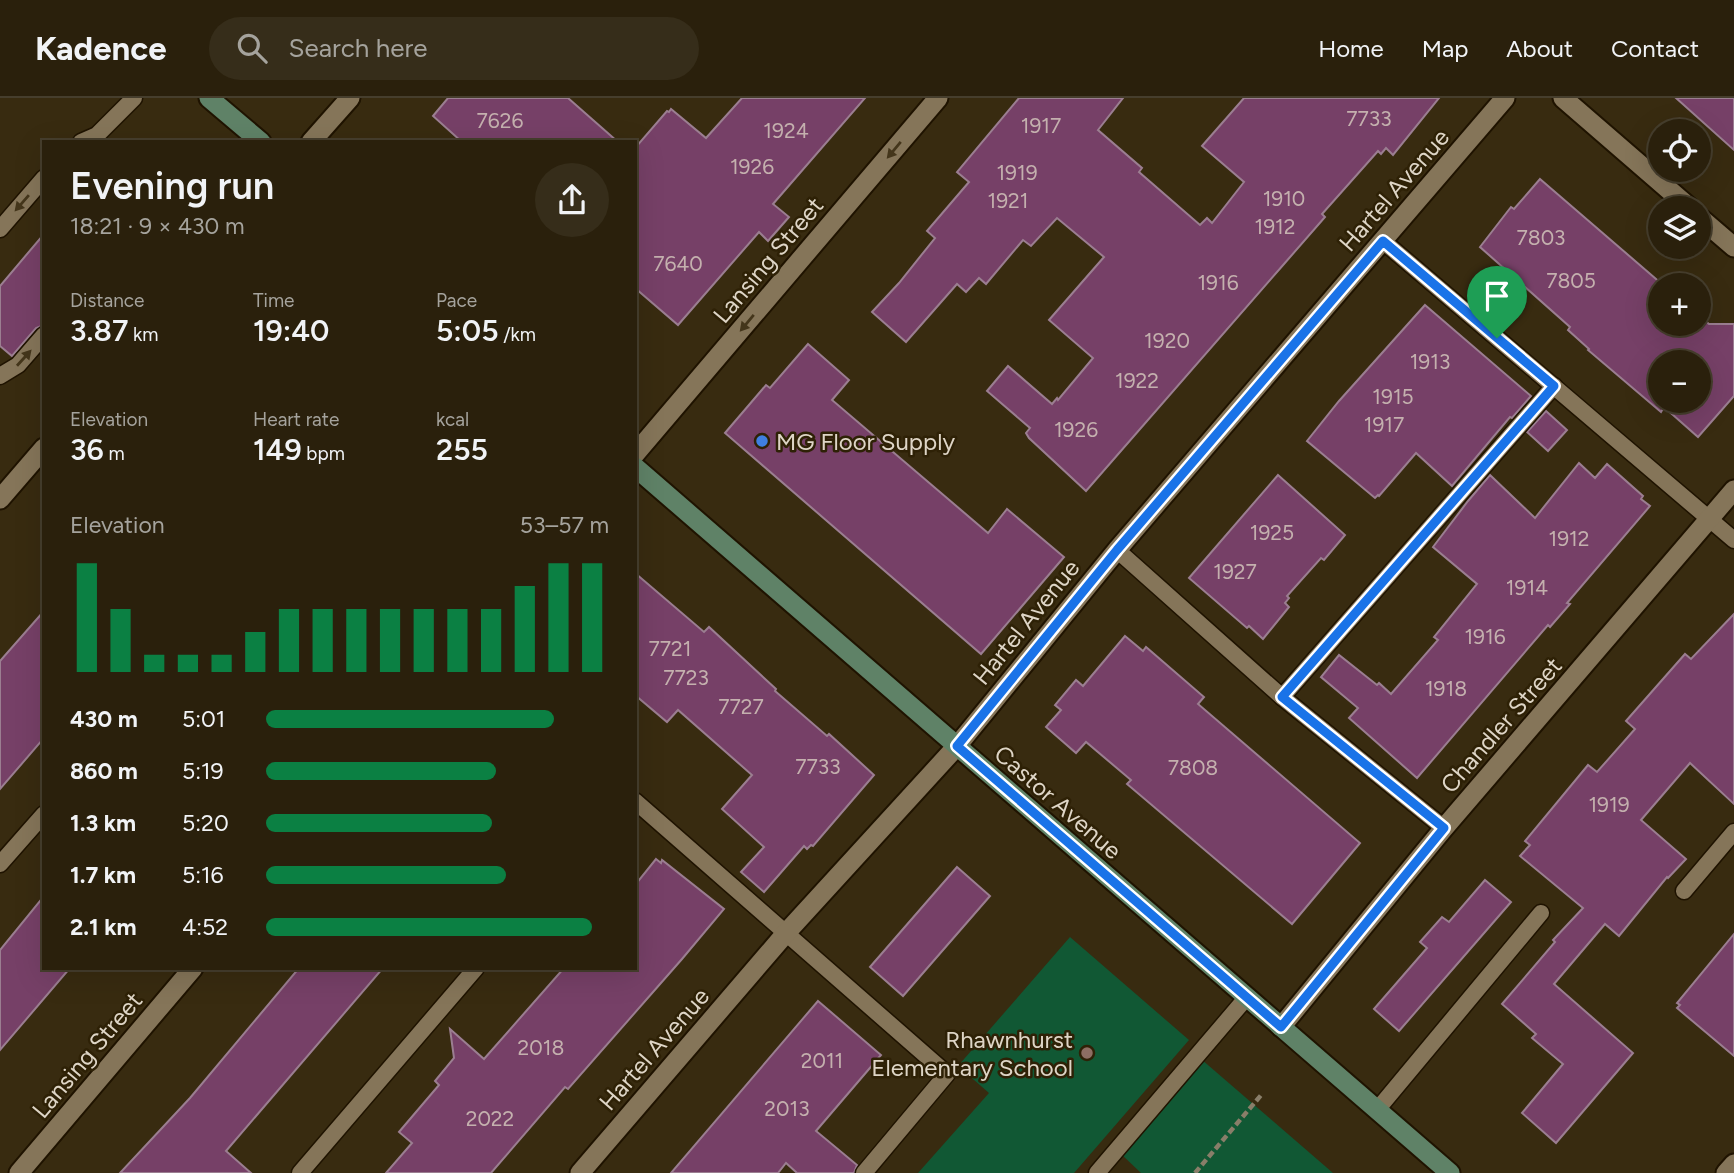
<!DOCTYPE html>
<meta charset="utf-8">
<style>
body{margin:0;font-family:Figtree,sans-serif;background:#362d1a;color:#f1f3f6;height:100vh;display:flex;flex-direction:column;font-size:26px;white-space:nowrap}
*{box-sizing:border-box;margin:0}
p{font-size:23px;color:#a5a39d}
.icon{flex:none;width:38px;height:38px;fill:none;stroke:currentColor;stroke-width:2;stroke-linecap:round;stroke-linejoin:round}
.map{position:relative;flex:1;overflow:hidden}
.details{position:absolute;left:42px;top:42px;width:595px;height:830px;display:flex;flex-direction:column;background:#2a200c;border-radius:0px;box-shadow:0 7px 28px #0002,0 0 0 2px #463e2d}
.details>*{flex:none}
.fabs{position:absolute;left:1648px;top:21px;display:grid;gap:14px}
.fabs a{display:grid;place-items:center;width:63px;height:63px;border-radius:50%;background:#2a200c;box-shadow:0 7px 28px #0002,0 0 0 2px #463e2d;font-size:35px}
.pin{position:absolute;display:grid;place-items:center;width:60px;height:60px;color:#fff;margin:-72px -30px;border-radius:50% 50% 50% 0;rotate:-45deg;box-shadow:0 0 7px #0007}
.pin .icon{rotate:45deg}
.round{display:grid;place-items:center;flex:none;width:74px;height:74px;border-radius:37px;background:#362d1a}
.headline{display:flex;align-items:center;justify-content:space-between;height:119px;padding:0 28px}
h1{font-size:38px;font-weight:600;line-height:52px}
.metrics{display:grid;grid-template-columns:repeat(3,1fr);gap:10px;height:119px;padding:7px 28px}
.metrics div{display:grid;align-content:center}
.metrics b{font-size:30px;font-weight:600}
.metrics small{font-size:19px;font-weight:400}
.metrics p{font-size:19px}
.chart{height:196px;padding:14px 28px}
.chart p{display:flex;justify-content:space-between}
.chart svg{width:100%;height:126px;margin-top:7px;stroke:#0b8043;stroke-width:6}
ul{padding:0 28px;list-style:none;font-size:23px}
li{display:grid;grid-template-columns:112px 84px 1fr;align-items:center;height:52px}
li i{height:18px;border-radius:9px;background:#0b8043}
header{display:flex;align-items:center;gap:42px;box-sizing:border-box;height:98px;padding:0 35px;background:#2a200c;border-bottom:2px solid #463e2d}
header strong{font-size:33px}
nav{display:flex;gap:38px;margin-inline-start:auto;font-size:24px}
.search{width:490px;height:63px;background:#362d1a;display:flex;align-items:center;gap:18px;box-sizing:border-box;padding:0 24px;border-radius:38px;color:#a5a39d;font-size:26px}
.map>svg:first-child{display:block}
.green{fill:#115834}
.building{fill:#764067;stroke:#9b7e91;stroke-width:2;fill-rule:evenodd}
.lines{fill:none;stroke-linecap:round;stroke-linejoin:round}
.service-casing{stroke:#1f1300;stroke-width:19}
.minor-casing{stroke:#1f1300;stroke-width:23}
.secondary-casing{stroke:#1f1300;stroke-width:23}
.path{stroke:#897e69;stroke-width:4.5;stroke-dasharray:7 3.5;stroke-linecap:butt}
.service{stroke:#857559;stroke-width:16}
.minor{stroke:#857559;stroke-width:19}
.secondary{stroke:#5f8267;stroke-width:19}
.oneway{fill:#44361b}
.route-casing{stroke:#fff;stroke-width:14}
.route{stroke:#1a73e8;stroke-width:9}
.shop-dot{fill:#3f7fe0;stroke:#2e2106;stroke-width:2.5}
.education-dot{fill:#8d6e63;stroke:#2e2106;stroke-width:2.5}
.labels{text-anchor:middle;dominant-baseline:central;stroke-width:5;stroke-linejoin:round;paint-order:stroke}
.number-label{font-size:21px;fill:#c4b0ae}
.street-label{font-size:24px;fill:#ded5c6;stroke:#2e2106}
.poi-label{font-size:24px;fill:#ded5c6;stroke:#2e2106;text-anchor:start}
</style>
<header>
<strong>Kadence</strong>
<div class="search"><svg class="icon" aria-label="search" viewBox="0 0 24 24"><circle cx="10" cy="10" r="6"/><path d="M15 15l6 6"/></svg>Search here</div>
<nav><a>Home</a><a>Map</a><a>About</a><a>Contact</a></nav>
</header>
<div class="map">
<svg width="1734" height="1075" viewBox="0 0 1734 1075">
<rect width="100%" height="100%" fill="#382b10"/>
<g class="green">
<path d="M1070 839 1189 942 1074 1075H918L989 995 958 968Z"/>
<path d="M1201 961 1333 1075H1141L1120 1055Z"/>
</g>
<g class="building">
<path d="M448 0H568L618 44H462L433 18Z"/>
<path d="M742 0H865L773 106 789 119 768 143 759 134 678 227 635 190V50L667 13 669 14 671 11 706 40Z"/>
<path d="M1019 0H1123L1098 32 1142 70 1139 74 1200 127 1207 120 1212 125 1244 84 1202 48 1244 0H1439L1393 57 1386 50 1381 56 1378 53 1322 116 1325 119 1284 166 1086 393 1029 340 1026 335 1030 330 987 293 1008 268 1052 306 1057 300 1058 302 1093 260 1049 222 1104 159 1057 120 1031 148 1023 142 986 186 979 180 966 194 957 186 906 244 872 214 899 185 935 140 927 133 969 84 957 74Z"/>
<path d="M1676 0H1734V52Z"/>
<path d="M1540 81 1663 187H1661V226H1699V218L1709 226H1734V298L1698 339 1664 309 1661 314 1588 252 1589 251 1568 232 1570 229 1480 149 1511 109 1514 111ZM1661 264H1699V303H1661Z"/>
<path d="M44 136V227L36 230 12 258 0 248V188Z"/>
<path d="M1425 207 1531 298 1512 320 1510 319 1452 388 1416 355 1379 398 1378 397 1375 400 1307 343 1339 303Z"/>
<path d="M808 246 849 282 832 302 988 435 1007 411 1064 459 981 556 725 335 766 287 770 290Z"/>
<path d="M1546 313 1567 332 1548 353 1527 334Z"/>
<path d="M1579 365 1595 380 1607 366 1643 398 1641 401 1650 408 1567 505 1570 506 1550 529 1548 527 1417 680 1349 620 1358 610 1321 579 1339 557 1377 587 1379 585 1391 596 1438 542 1434 539 1477 486 1433 449 1468 403 1490 377 1535 420Z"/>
<path d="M1278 377 1345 437 1324 462 1321 460 1287 498 1289 500 1285 505 1289 509 1263 541 1249 528 1247 530 1189 480Z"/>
<path d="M635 475 704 534 709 529 776 591 775 593 827 638 829 636 874 677 813 748 811 747 807 751 804 748 764 794 741 774 764 749 722 711 752 677 678 612 667 624 635 597Z"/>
<path d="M44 513V640L0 691V563Z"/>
<path d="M1734 516V706L1690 665 1641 722 1686 761 1668 780 1667 779 1619 838 1605 826 1554 886 1633 955 1556 1045 1522 1015 1563 966 1532 940 1536 936 1502 906 1555 844 1553 842 1583 810 1520 758 1530 747 1525 743 1588 667 1597 674 1635 631 1626 623 1685 556 1691 561Z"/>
<path d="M1125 538 1143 553 1146 549 1204 599 1198 606 1360 745 1292 826 1127 686 1131 682 1086 644 1076 655 1046 629 1061 612 1055 607 1076 582 1083 588Z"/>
<path d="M656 761 661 765 662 762 724 811 682 861 568 991 565 989 491 1075H386L412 1045 399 1034 439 987 435 983 454 960 450 931 484 961 564 870H635V787Z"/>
<path d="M957 769 990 798 903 898 870 869Z"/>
<path d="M1485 782 1511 804 1399 933 1374 911 1427 850 1420 844 1442 819 1449 824Z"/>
<path d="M44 798V870H70L0 952V852Z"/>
<path d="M1734 836V958L1677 910 1680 907 1677 905Z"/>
<path d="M299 870H383L226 1053 251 1075H120L190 1000Z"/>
<path d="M818 903 881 957 816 1033 857 1067 854 1075H797L786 1065 778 1075H671Z"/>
</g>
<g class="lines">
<defs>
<g id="service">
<path d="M81 44 97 37 134 0"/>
<path d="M0 131 44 80"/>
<path d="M1383 143 1734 442"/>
<path d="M0 278 18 267 44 237"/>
<path d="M1117 452 1282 599 1444 730"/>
<path d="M1282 599 1554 288"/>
<path d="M635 703 947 976 864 1075"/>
<path d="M0 766 44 716"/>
<path d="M1684 793 1734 734"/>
<path d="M1377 1012 1541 815"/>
<path d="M300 1075 476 870"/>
<path d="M1097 1075 1247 899"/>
</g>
<g id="minor">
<path d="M1563 0 1690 110"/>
<path d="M311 44 350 0"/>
<path d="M1699 119 1734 149"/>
<path d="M635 356 938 0"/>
<path d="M0 401 44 350"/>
<path d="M1281 929 1444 730 1734 392"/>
<path d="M19 1075 193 870"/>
<path d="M580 1075 786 835 957 648 1117 452 1505 0"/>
<path d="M1726 1075 1734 1066"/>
</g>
<g id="secondary">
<path d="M209 0 261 44"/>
<path d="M635 369 1450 1075"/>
</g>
</defs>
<use href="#service" class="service-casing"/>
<use href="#minor" class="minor-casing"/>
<use href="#secondary" class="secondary-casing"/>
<path class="path" d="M1195 1075 1262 996"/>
<use href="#service" class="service"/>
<use href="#minor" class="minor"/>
<use href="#secondary" class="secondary"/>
</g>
<defs><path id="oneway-solid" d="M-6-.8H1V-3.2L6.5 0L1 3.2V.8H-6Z" transform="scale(1.75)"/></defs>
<g class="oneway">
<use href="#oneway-solid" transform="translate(894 52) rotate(130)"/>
<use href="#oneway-solid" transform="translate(22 105) rotate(131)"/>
<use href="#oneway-solid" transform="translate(747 225) rotate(130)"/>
<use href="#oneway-solid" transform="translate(24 260) rotate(-48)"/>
</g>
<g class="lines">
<defs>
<path id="route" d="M1383 143 1554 288 1282 599 1444 730 1281 929 957 648 1117 452Z"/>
</defs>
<use href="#route" class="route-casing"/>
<use href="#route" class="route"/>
</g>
<circle class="shop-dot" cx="762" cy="343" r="7"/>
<circle class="education-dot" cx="1087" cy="955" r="7"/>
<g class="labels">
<g class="number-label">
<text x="1369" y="20">7733</text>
<text x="500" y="22">7626</text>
<text x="1041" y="27">1917</text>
<text x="786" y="32">1924</text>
<text x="752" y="68">1926</text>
<text x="1017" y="74">1919</text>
<text x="1284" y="100">1910</text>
<text x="1008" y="102">1921</text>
<text x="1275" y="128">1912</text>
<text x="1541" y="139">7803</text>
<text x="678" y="165">7640</text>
<text x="1571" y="182">7805</text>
<text x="1218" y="184">1916</text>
<text x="1167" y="242">1920</text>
<text x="1430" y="263">1913</text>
<text x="1137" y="282">1922</text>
<text x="1393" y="298">1915</text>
<text x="1384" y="326">1917</text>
<text x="1076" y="331">1926</text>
<text x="1272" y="434">1925</text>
<text x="1569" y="440">1912</text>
<text x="1235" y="473">1927</text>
<text x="1527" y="489">1914</text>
<text x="1485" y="538">1916</text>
<text x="670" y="550">7721</text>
<text x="686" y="579">7723</text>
<text x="1446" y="590">1918</text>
<text x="741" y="608">7727</text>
<text x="818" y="668">7733</text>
<text x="1193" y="669">7808</text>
<text x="1609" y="706">1919</text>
<text x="541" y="949">2018</text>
<text x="822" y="962">2011</text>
<text x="787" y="1010">2013</text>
<text x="490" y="1020">2022</text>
</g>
<g class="street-label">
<text transform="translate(1394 92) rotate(-49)">Hartel Avenue</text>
<text transform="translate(768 162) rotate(-50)">Lansing Street</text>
<text transform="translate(1026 524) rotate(-51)">Hartel Avenue</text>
<text transform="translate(1501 627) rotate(-49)">Chandler Street</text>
<text transform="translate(1058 704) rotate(41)">Castor Avenue</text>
<text transform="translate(654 951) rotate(-49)">Hartel Avenue</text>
<text transform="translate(87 957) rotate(-50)">Lansing Street</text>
</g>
<g class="poi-label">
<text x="776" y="343">MG Floor Supply</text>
<text x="1073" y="941" text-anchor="end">Rhawnhurst<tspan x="1073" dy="28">Elementary School</tspan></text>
</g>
</g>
</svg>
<div class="fabs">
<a><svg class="icon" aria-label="locate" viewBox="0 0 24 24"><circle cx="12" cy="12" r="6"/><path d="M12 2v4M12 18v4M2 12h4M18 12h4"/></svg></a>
<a><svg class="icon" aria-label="layers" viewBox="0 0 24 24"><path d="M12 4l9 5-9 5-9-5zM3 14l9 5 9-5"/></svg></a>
<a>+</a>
<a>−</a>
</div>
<div class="pin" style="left:1497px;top:240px;background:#1e9e55"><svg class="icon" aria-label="arrive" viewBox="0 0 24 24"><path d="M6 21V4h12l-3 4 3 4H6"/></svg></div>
<section class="details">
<div class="headline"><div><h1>Evening run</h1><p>18:21 · 9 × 430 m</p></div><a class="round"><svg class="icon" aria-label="share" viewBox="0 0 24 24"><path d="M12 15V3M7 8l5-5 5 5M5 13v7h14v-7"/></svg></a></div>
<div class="metrics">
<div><p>Distance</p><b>3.87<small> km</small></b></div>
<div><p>Time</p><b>19:40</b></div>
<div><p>Pace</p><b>5:05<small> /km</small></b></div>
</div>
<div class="metrics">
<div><p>Elevation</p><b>36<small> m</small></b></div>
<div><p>Heart rate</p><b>149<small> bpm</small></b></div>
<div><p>kcal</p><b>255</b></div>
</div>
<div class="chart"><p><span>Elevation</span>53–57 m</p>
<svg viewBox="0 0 160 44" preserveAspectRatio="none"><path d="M5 44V6M15 44V22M25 44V38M35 44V38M45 44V38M55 44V30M65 44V22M75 44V22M85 44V22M95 44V22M105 44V22M115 44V22M125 44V22M135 44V14M145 44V6M155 44V6"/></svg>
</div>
<ul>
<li><b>430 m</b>5:01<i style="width:84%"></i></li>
<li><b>860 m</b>5:19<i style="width:67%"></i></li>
<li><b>1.3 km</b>5:20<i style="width:66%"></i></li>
<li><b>1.7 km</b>5:16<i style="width:70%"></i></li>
<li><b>2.1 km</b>4:52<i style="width:95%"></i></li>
</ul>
</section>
</div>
